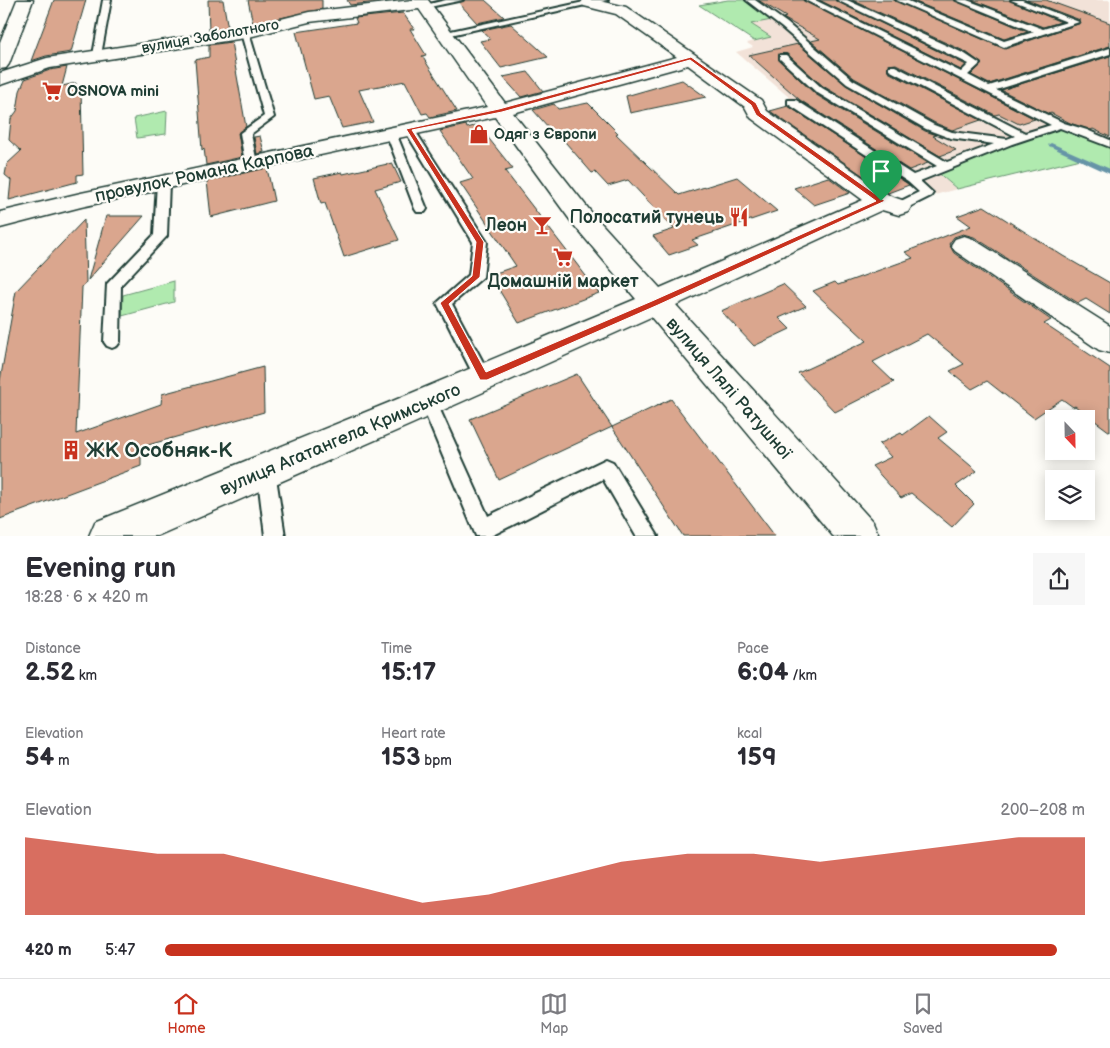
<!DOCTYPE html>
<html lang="en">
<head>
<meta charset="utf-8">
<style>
	body { margin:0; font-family:"Balsamiq Sans",sans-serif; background:#f7f7f7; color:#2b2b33; height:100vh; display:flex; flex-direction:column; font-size:19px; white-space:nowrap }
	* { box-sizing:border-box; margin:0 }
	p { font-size:16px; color:#7c7c81 }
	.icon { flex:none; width:28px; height:28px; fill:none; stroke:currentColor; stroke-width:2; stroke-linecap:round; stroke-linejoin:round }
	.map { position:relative; height:536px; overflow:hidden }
	.side { display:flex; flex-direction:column; background:#fff; flex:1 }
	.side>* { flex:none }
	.needle { width:32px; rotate:158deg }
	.buttons { position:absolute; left:1045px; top:410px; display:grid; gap:10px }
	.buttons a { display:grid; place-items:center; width:50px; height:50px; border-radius:0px; background:#fff; box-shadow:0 2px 12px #0003; font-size:25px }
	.pin { position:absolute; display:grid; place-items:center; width:42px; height:42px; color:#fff; margin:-51px -21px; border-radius:50% 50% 50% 0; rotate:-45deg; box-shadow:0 0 5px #0007 }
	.pin .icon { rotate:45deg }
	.round { display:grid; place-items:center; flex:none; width:52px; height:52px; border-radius:0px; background:#f7f7f7 }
	.overview { display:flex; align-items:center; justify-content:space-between; height:85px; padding:0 25px }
	h1 { font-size:28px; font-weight:700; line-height:38px }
	.stats { display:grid; grid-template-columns:repeat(3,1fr); gap:8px; height:85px; padding:5px 25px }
	.stats div { display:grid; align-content:center }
	.stats b { font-size:25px; font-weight:700 }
	.stats small { font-size:14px; font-weight:400 }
	.stats p { font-size:14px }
	.chart { height:140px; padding:10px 25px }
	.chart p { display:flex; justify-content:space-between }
	.chart svg { width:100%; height:90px; margin-top:5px; fill:#c8321e; opacity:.7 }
	ul { padding:0 25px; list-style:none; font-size:16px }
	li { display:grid; grid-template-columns:80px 60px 1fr; align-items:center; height:38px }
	li i { height:12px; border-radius:6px; background:#c8321e }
	.dock { display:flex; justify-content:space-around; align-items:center; height:70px; border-top:1px solid #e1e1e2; background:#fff; font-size:14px; color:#7c7c81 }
	.dock a { display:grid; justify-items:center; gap:2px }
	.dock .selected { color:#c8321e }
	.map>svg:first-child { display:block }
</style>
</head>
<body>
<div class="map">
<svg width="1110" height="536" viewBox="0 0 1110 536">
	<rect width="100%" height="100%" fill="#fdfcf7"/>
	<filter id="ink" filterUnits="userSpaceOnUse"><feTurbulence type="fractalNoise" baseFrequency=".02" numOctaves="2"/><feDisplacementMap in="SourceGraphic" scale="10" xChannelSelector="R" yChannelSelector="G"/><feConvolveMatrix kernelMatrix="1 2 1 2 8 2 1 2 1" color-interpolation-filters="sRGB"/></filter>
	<g filter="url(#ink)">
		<path fill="#f2e2d8" d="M750,0H1110V144L1065,123L936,172L957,189L927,197L914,187L850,179L782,132L790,98L736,52L753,47L747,43L771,37L750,24Z"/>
		<path fill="#b0eaaf" stroke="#689472" d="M728,0H750L777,19L751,24L771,37L754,41L699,5Z
			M167,111L166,134L137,138L134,118Z
			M1060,125L1110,144V172L1081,159L957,189L936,171Z
			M174,281V302L122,316L123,295Z"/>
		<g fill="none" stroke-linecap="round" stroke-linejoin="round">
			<path fill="#6694a7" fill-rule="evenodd" d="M1051,143L1110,169V174L1049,146L1048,145Z"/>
		</g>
		<path fill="#daa68e" stroke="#1f3d34" d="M54,0H86L71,52L46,56L31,61Z
			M208,0H223L228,29L209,32Z
			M248,0H322V9L253,24Z
			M347,0H395L350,5Z
			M465,0H485L504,17L477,23L459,3Z
			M758,0H803L1035,119L1019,124L999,114L995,115L896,64L888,65V72L981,120L952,130L935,123L854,78L811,41L820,39L783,18L786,17Z
			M819,0H835L966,65L961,70Z
			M852,0H894L1005,49L1081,23L1080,20L1027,0H1046L1110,23V46L989,84L971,75L982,64L966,52Z
			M911,0H954L1028,32L1004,39Z
			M972,0H1009L1061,22L1043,27Z
			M403,13L414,29H410L426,55L422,56L457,111L430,117L427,113L422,114L405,81L359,90L373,122L342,128L329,96L314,99L296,32L357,23L355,18Z
			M511,24L548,57L501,68L480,41L490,39L482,30Z
			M231,42L246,127L238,133L242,157L206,165L204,148L202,150L195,60L209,57V45Z
			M798,44L846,85L925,131L937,135L933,136L956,150L940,156L823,86L787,54H779V60L815,94L928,163L909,170L800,100L749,55Z
			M1110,56V137L1093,129L1091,130L1072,124L1051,113L1049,114L1001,90Z
			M67,67L62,86L76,83V89H81L83,174L77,175V182L9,200L11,180L5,175L7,164L21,151L9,140L11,119L17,111L20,91L25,79L50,70Z
			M528,72L543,91L521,97L503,77Z
			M682,80L706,97L630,113L626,96Z
			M588,103L618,133L616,134L679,195L737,177L777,211L692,240L698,245L669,255L653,236L674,229L628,180L608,186L595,172L592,173L559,135L557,137L533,110L554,104L558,109Z
			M788,106L907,183L909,185L888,193L770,111Z
			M466,125L467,128L478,125L513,169L505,171L599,293L519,323L490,275L516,266L460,183L473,179L440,131Z
			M260,136L264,152L257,154L254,137Z
			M392,163L401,182L375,189L399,240L344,257L325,203L321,204L314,178L342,172L343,174Z
			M267,168L274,201L211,217L207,181Z
			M828,177L850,193L814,205L794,188Z
			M984,206L1063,256L1110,283V314L1086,299L1078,303L974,237L963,234L954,237L949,244L954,253L1051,320L1044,324L1110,368V432L1075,406L1073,407L1062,399L1034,418L987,381L972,389L950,371L964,364L927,334L873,362L894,382L835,412L798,373L867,341L813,291L835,282L838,285L913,258L905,252L971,226L957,216Z
			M106,216H144L88,280Z
			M84,220L86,282L82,287L76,434L161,404L162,394L263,367L264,412L141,447V466L0,519V381L16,291Z
			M783,284L806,306L779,318L790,329L754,346L721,311Z
			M577,374L612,427L499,480L470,419Z
			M671,399L775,536H683L612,427Z
			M929,416L947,432L938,438L977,471L956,486L974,504L952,527L911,493L901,498L872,466L891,457L879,444L901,433L903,435Z"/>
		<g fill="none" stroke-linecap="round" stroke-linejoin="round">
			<defs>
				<path id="service" d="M103,0H111L101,55L97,58L93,55Z
					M446,0H463L425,8L421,6Z
					M593,0H608L446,36L442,34L446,32Z
					M746,0H755L787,23L853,80L934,125L952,132L1007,139L1015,136L889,70V66H895L1025,133L1051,125L805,0H815L961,72L969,64L837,0H847L965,54L980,64L968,75L989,86L1110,48V54L996,90L1064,123L1087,130L1110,140V147L1060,128L1012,144L920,181L933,193L931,196L903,210H895L893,207L895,204L919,192L908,182L788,104V100H796L913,175L937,166L816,92L780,59V55H786L822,88L947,162L994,144L950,138L926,129L847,84L781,27Z
					M896,0H906L1004,41L1034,32L956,0H967L1043,29L1067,22L1011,0H1022L1079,22L1004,47Z
					M242,31L249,33L274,117L251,134L257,163L251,166L245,163L240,133L264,116L241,33Z
					M409,126L414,129L487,242L483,277L452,304L491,377L489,382L483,384L477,382L437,303L469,275L473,242L404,129Z
					M391,130L396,133L427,209L425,212H417L415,209L386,133Z
					M163,178L169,182L167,236L121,285L120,342L117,346L112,348L107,346L104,342L107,284L154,235L157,182Z
					M428,394L434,396L436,401L488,516L606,459L613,462L658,536H636L603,479L491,536H476L420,401L422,396Z
					M266,462L273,465L275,471L285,536H265L257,471L259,465Z"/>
				<path id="minor" d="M17,0H33L9,64L6,68L0,69V42Z
					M412,0H428L505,103L677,57L616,14L584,6L581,3L583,0H596L626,7L761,100L767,111L890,196L908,202L911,207L908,212L899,215L882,210L676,305L873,522L879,536H833L651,317L412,424L157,536H89L95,522L388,403L636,299L573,224L495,117L81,207L0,228V212L81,193L487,107L419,9L309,22L245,38L50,68L0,85V73L47,58L245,28L309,12ZM688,65L745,107L751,118L863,200L660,288L591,212L513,113Z
					M964,236L973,239L1110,326V353L1099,350L955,251L951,245L955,239Z"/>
			</defs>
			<use href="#service" stroke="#1f3d34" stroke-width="4"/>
			<use href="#minor" stroke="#1f3d34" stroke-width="3"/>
			<use href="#service" fill="#fdfcf7" fill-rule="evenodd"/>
			<use href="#minor" fill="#fdfcf7" fill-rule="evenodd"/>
		</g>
	</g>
	<path fill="#c8321e" stroke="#fff" fill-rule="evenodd" d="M691,57L756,103L761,113L885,201L658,305L487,380H480L440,303L472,276L476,242L406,129L499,109ZM690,60L751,105L756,115L876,201L652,301L486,372L449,304L480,277L484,242L412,130L502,112Z"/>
	<defs>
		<symbol id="supermarket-bare" viewBox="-9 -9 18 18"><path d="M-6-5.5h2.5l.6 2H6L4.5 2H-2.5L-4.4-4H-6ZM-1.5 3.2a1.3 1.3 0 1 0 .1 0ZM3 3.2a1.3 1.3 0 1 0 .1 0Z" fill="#c8321e" stroke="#fdfcf7" stroke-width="2.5" paint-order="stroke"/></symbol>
		<symbol id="shop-bare" viewBox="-9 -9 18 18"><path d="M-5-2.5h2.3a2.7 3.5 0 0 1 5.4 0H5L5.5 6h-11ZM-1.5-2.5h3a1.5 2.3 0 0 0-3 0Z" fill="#c8321e" stroke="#fdfcf7" stroke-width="2.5" paint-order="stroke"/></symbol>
		<symbol id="restaurant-bare" viewBox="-9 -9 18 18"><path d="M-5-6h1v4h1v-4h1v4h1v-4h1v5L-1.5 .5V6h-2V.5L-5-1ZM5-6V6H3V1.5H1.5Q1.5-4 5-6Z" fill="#c8321e" stroke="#fdfcf7" stroke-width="2.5" paint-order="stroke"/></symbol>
		<symbol id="bar-bare" viewBox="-9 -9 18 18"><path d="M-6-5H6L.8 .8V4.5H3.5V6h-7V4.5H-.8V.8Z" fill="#c8321e" stroke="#fdfcf7" stroke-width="2.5" paint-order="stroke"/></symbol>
		<symbol id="building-bare" viewBox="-9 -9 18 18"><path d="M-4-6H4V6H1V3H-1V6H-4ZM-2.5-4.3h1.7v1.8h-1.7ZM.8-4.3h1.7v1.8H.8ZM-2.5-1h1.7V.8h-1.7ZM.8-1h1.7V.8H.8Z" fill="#c8321e" stroke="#fdfcf7" stroke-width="2.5" paint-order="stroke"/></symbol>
	</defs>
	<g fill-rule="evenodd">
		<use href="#supermarket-bare" x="38" y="77" width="28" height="28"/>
		<use href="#shop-bare" x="465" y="120" width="28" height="28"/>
		<use href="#restaurant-bare" x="725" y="203" width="28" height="28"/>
		<use href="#bar-bare" x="528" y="211" width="28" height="28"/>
		<use href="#supermarket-bare" x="549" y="243" width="28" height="28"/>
		<use href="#building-bare" x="57" y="436" width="28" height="28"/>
	</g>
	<g text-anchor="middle" stroke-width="4.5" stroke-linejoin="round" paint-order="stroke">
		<g font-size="15" fill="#1f3d34" stroke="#fdfcf7">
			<text transform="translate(210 36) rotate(-10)" y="5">вулиця Заболотного</text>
		</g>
		<g font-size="15" font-weight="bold" fill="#1f3d34" stroke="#fdfcf7" text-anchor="start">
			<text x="67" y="96">OSNOVA mini</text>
			<text x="494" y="139">Одяг з Європи</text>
		</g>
		<g font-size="18" fill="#1f3d34" stroke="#fdfcf7">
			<text transform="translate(204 173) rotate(-12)" y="6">провулок Романа Карпова</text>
			<text transform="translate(729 388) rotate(49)" y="6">вулиця Лялі Ратушної</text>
			<text transform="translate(340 439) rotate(-23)" y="6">вулиця Агатангела Кримського</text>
		</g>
		<g font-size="18" font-weight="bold" fill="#1f3d34" stroke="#fdfcf7" text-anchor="end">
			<text x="724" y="223">Полосатий тунець</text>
			<text x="527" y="231">Леон</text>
			<text x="563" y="287" text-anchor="middle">Домашній маркет</text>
		</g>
		<g font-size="21" font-weight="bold" fill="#1f3d34" stroke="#fdfcf7" text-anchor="start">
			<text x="86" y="457">ЖК Особняк-К</text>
		</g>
	</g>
</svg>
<div class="buttons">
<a><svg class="needle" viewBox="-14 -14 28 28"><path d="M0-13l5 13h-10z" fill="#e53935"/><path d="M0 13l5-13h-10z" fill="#7c7c81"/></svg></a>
<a><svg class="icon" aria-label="layers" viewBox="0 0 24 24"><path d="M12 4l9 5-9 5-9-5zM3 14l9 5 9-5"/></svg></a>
</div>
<div class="pin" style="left:881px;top:201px;background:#1e9e55"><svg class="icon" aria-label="arrive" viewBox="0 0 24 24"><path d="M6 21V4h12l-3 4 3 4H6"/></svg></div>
</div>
<section class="side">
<div class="overview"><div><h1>Evening run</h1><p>18:28 · 6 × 420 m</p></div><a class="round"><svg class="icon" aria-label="share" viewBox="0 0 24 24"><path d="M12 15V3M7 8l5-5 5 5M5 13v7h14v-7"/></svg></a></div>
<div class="stats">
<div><p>Distance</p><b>2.52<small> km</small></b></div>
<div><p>Time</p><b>15:17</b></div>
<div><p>Pace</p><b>6:04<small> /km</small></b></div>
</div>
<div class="stats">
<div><p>Elevation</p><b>54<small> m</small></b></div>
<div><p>Heart rate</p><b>153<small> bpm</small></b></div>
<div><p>kcal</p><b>159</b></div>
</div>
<div class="chart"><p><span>Elevation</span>200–208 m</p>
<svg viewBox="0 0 160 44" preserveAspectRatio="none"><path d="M0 44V6L10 10L20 14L30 14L40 22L50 30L60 38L70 34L80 26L90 18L100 14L110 14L120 18L130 14L140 10L150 6L160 6V44z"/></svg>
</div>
<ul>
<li><b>420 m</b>5:47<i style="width:97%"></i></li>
</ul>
</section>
<nav class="dock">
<a class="selected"><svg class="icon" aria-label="home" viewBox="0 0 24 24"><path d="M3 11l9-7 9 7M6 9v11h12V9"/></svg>Home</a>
<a><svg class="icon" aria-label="map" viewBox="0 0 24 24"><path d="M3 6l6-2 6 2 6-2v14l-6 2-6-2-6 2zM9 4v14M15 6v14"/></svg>Map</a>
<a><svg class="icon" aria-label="saved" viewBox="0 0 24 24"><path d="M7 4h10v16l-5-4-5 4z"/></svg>Saved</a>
</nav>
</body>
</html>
